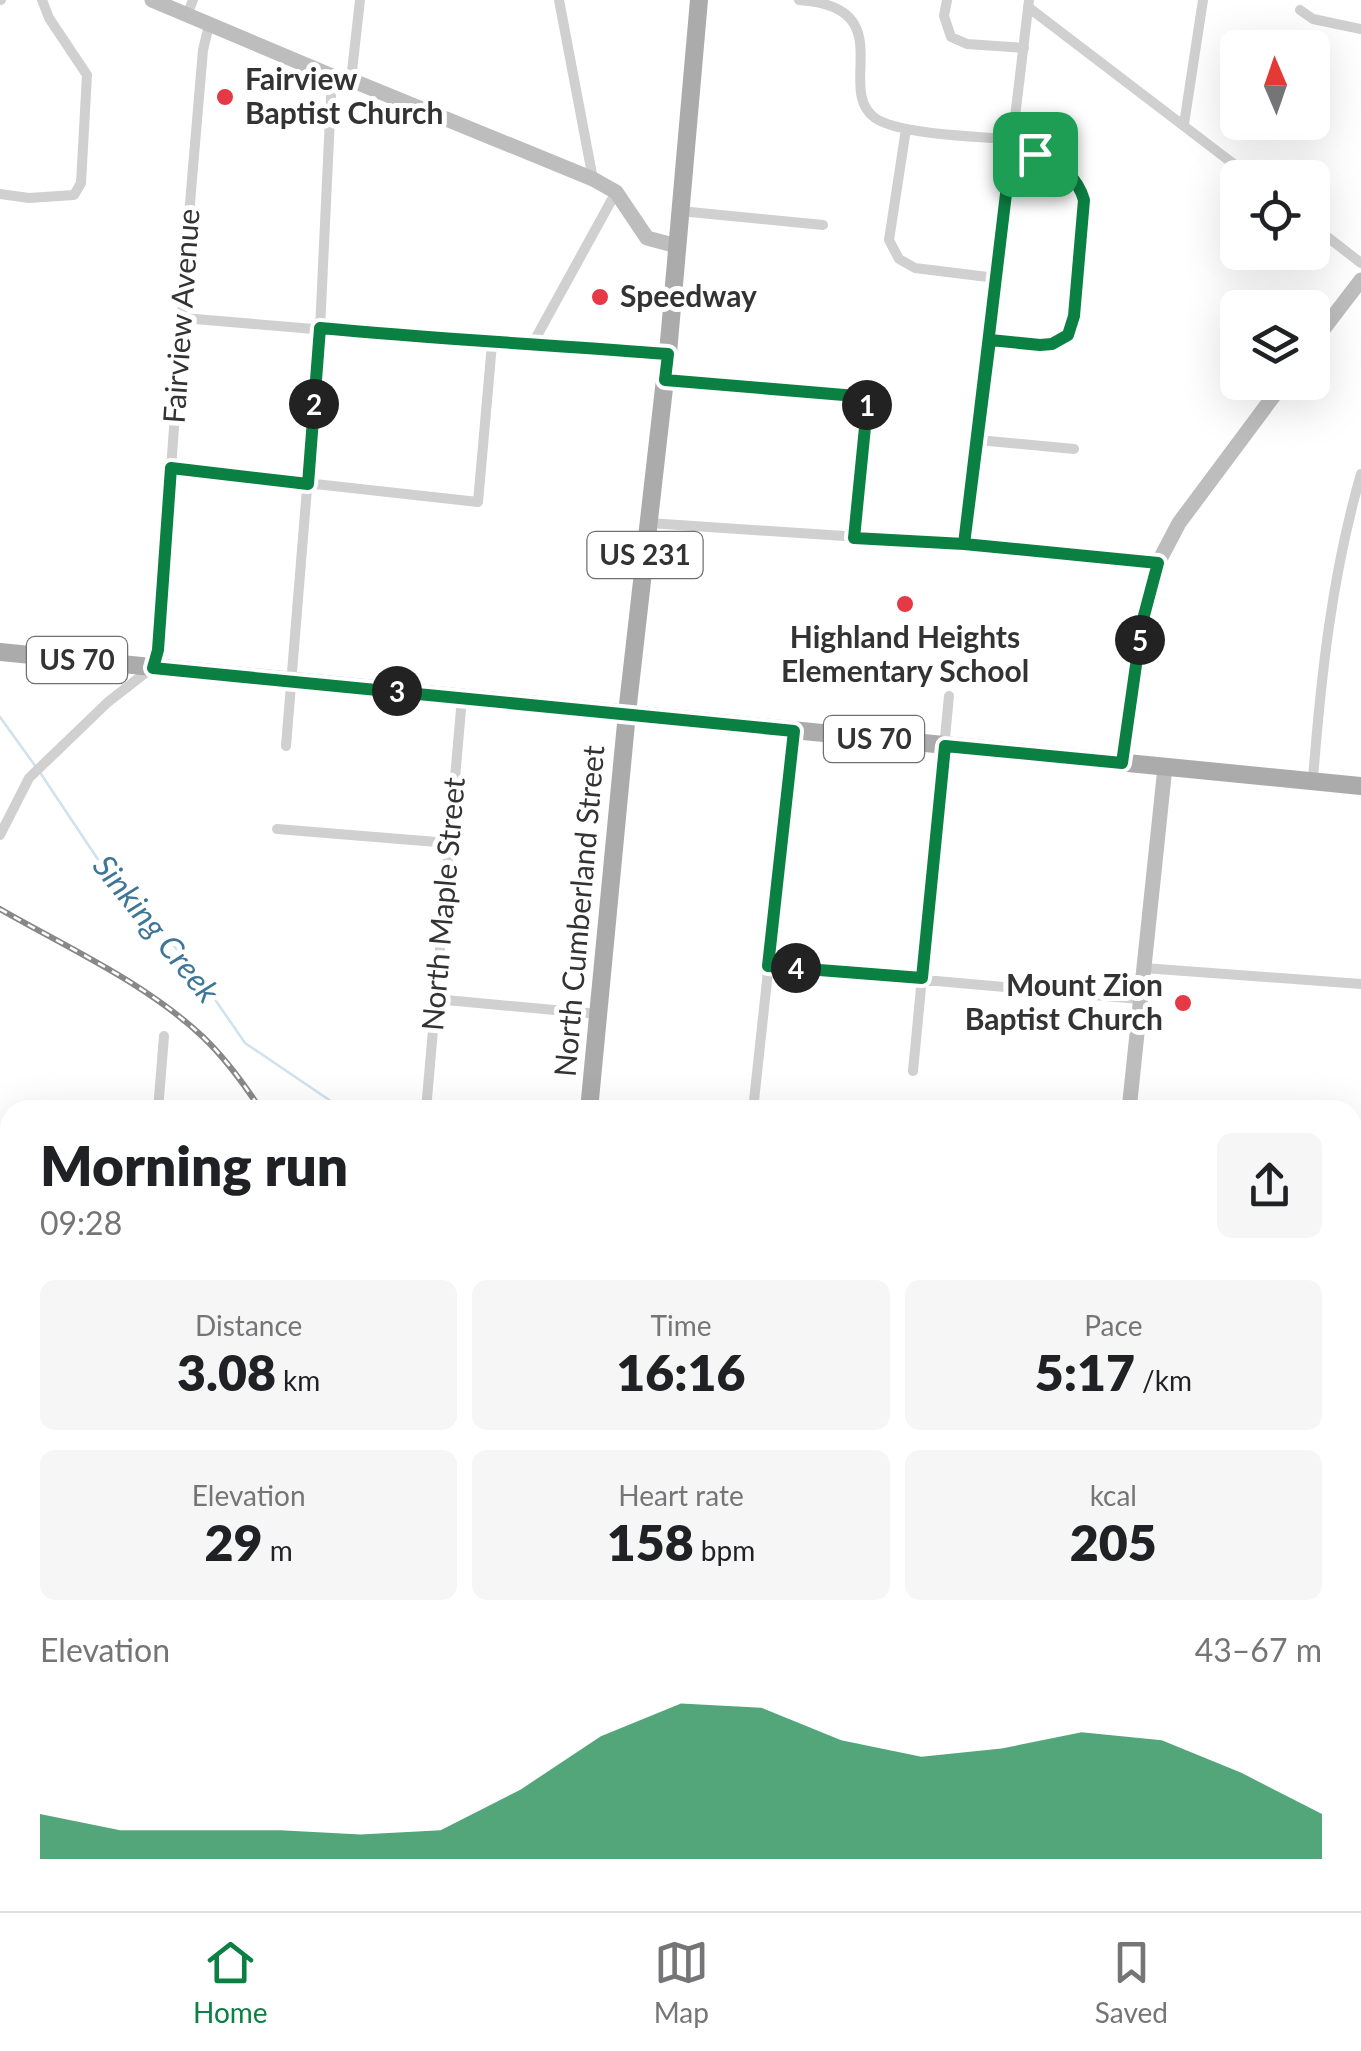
<!DOCTYPE html>
<html lang="en">
<head>
<meta charset="utf-8">
<style>
	body { margin:0; font-family:Lato,sans-serif; background:#f6f6f6; color:#202124; height:100vh; display:flex; flex-direction:column; font-size:38px; white-space:nowrap }
	* { box-sizing:border-box; margin:0 }
	p { font-size:32px; color:#757577 }
	.icon { flex:none; width:55px; height:55px; fill:none; stroke:currentColor; stroke-width:2; stroke-linecap:round; stroke-linejoin:round }
	.map { position:relative; flex:1; overflow:hidden }
	.panel { position:absolute; left:0px; top:1100px; width:1362px; height:812px; display:flex; flex-direction:column; background:#fff; border-radius:30px 30px 0 0; box-shadow:0 10px 40px #0002 }
	.panel>* { flex:none }
	.needle { width:65px; rotate:358deg }
	.fabs { position:absolute; left:1220px; top:30px; display:grid; gap:20px }
	.fabs a { display:grid; place-items:center; width:110px; height:110px; border-radius:15px; background:#fff; box-shadow:0 10px 40px #0002; font-size:50px }
	.pin { position:absolute; display:grid; place-items:center; width:85px; height:85px; color:#fff; margin:-42px; border-radius:20px; box-shadow:0 5px 15px #0006 }
	.km { position:absolute; width:50px; height:50px; margin:-25px; border-radius:50%; background:#222; color:#fff; font-size:28px; line-height:50px; text-align:center }
	.round { display:grid; place-items:center; flex:none; width:105px; height:105px; border-radius:15px; background:#f6f6f6 }
	.summary { display:flex; align-items:center; justify-content:space-between; height:170px; padding:0 40px }
	h1 { font-size:55px; font-weight:800; line-height:75px }
	.figures { display:grid; grid-template-columns:repeat(3,1fr); gap:15px; height:170px; padding:10px 40px }
	.figures div { display:grid; align-content:center; border-radius:15px; background:#f6f6f6; text-align:center }
	.figures b { font-size:50px; font-weight:800 }
	.figures small { font-size:28px; font-weight:400 }
	.figures p { font-size:28px }
	.chart { height:280px; padding:20px 40px }
	.chart p { display:flex; justify-content:space-between }
	.chart svg { width:100%; height:180px; margin-top:10px; fill:#0b8043; opacity:.7 }
	.tab-bar { display:flex; justify-content:space-around; align-items:center; height:140px; border-top:2px solid #e0e0e0; background:#fff; font-size:28px; color:#757577 }
	.tab-bar a { display:grid; justify-items:center; gap:5px }
	.tab-bar .current { color:#0b8043 }
	.map>svg:first-child { display:block }
</style>
</head>
<body>
<div class="map">
<svg width="1361" height="1911" viewBox="0 0 1361 1911">
	<rect width="100%" height="100%" fill="#fff"/>
	<g fill="none" stroke-linecap="round" stroke-linejoin="round">
		<path stroke="#cfe2ee" stroke-width="2.5" d="M0,717L36,767
			M41,774L97,858L194,969L245,1043L344,1110
			M504,1911L505,1902"/>
		<path stroke="#d0d0d0" stroke-width="10" d="M0,0H1
			M559,0L593,179
			M799,0C903,7 834,89 875,118C900,135 979,136 1012,140
			M947,0L944,16L951,37L967,44L1024,48
			M1028,7L1252,178
			M1300,10L1313,19L1361,29
			M187,15L193,0
			M351,80L360,0
			M1184,124L1203,0
			M906,129L889,240L899,259L915,268L996,278
			M0,194L29,198L74,195L81,183L87,75L49,18L42,0
			M680,211L823,225
			M1312,225L1361,263
			M183,318L492,344L533,343L668,353
			M989,341L1040,345L1053,344L1068,335C1077,313 1077,288 1079,265C1085,199 1092,160 1011,152
			M533,343L616,192
			M665,380L868,397L854,538
			M978,440L1074,449
			M171,468L478,502L492,344
			M649,523L964,544L1158,563
			M964,544L1029,0
			M286,746L320,329L332,76
			M1313,779C1321,676 1332,574 1361,474
			M277,829L449,843
			M0,835L29,778L108,702L153,667L158,650L191,191L203,50L209,25
			M768,966L1139,999
			M1144,968L1361,984
			M435,999L598,1014
			M913,1071L949,696
			M1013,1105L1038,1110
			M158,1110L164,1036
			M426,1110L462,698
			M753,1110L794,731
			M1352,1286L1361,1287
			M0,1490L10,1491
			M1352,1580L1361,1575
			M1352,1622L1361,1634
			M0,1766L10,1767
			M1352,1888H1361
			M814,1911L815,1902
			M1280,1911L1281,1902"/>
		<path stroke="#bdbdbd" stroke-width="15" d="M152,0L332,76L351,80L593,179L616,192L647,238L677,246
			M1312,344L1361,280
			M1122,763L1142,623L1158,563L1179,523L1284,382
			M1129,1110L1165,767
			M1352,1528L1361,1539
			M354,1911L355,1902
			M685,1911L686,1902"/>
		<path stroke="#ababab" stroke-width="18" d="M0,652L1361,786
			M589,1110L627,713L668,353L699,0
			M0,1319H10
			M1352,1429H1361
			M518,1911L519,1902"/>
		<defs>
			<path id="rail" d="M0,909C68,948 146,983 203,1037C226,1059 244,1084 261,1110
				M448,1902L449,1911"/>
		</defs>
		<use href="#rail" stroke="#888" stroke-width="6"/>
		<use href="#rail" stroke="#fff" stroke-width="2.5" stroke-dasharray="8" stroke-linecap="butt"/>
	</g>
	<g fill="none" stroke-linecap="round" stroke-linejoin="round">
		<defs>
			<path id="route" d="M1035,154L1011,152L964,544L854,538L868,397L665,380L668,354C552,345 436,339 320,328L308,484L171,468L158,650L153,668L794,731L768,966L922,978L945,746L1122,763L1142,623L1158,563L964,544L990,340L1040,345L1052,344L1068,335L1074,316L1084,200C1077,176 1058,162 1035,154"/>
		</defs>
		<use href="#route" stroke="#fff" stroke-width="20"/>
		<use href="#route" stroke="#0b8043" stroke-width="12"/>
	</g>
	<g fill="#e63946" stroke="#fff" stroke-width="4">
		<circle cx="225" cy="97" r="10"/>
		<circle cx="600" cy="297" r="10"/>
		<circle cx="905" cy="604" r="10"/>
		<circle cx="1183" cy="1003" r="10"/>
	</g>
	<g text-anchor="middle" stroke-width="10" stroke-linejoin="round" paint-order="stroke">
		<g fill="#fff" stroke="#707070" stroke-width="2.5">
			<rect x="587.5" y="532" width="115" height="46" rx="8"/>
			<rect x="27" y="637" width="100" height="46" rx="8"/>
			<rect x="824" y="716" width="100" height="46" rx="8"/>
		</g>
		<g font-size="28" font-weight="bold" fill="#333">
			<text x="645" y="565">US 231</text>
			<text x="77" y="670">US 70</text>
			<text x="874" y="749">US 70</text>
		</g>
		<g font-size="30" font-weight="bold" fill="#333" stroke="#fff" text-anchor="start">
			<text x="245" y="90">Fairview<tspan x="245" dy="34">Baptist Church</tspan></text>
			<text x="620" y="307">Speedway</text>
			<text x="905" y="648" text-anchor="middle">Highland Heights<tspan x="905" dy="34">Elementary School</tspan></text>
			<text x="1163" y="996" text-anchor="end">Mount Zion<tspan x="1163" dy="34">Baptist Church</tspan></text>
		</g>
		<g font-size="30" fill="#333" stroke="#fff">
			<text transform="translate(182 316) rotate(-86)" y="10">Fairview Avenue</text>
			<text transform="translate(444 904) rotate(-85)" y="10">North Maple Street</text>
			<text transform="translate(580 911) rotate(-85)" y="10">North Cumberland Street</text>
		</g>
		<g font-size="32" font-style="italic" fill="#3f7597" stroke="#fff">
			<text transform="translate(156 929) rotate(51)" y="11">Sinking Creek</text>
		</g>
	</g>
</svg>
<div class="fabs">
<a><svg class="needle" viewBox="-14 -14 28 28"><path d="M0-13l5 13h-10z" fill="#e53935"/><path d="M0 13l5-13h-10z" fill="#757577"/></svg></a>
<a><svg class="icon" aria-label="locate" viewBox="0 0 24 24"><circle cx="12" cy="12" r="6"/><path d="M12 2v4M12 18v4M2 12h4M18 12h4"/></svg></a>
<a><svg class="icon" aria-label="layers" viewBox="0 0 24 24"><path d="M12 4l9 5-9 5-9-5zM3 14l9 5 9-5"/></svg></a>
</div>
<div class="pin" style="left:1035px;top:154px;background:#1e9e55"><svg class="icon" aria-label="arrive" viewBox="0 0 24 24"><path d="M6 21V4h12l-3 4 3 4H6"/></svg></div>
<b class="km" style="left:867px;top:405px">1</b>
<b class="km" style="left:314px;top:404px">2</b>
<b class="km" style="left:397px;top:691px">3</b>
<b class="km" style="left:796px;top:968px">4</b>
<b class="km" style="left:1140px;top:640px">5</b>
<section class="panel">
<div class="summary"><div><h1>Morning run</h1><p>09:28</p></div><a class="round"><svg class="icon" aria-label="share" viewBox="0 0 24 24"><path d="M12 15V3M7 8l5-5 5 5M5 13v7h14v-7"/></svg></a></div>
<div class="figures">
<div><p>Distance</p><b>3.08<small> km</small></b></div>
<div><p>Time</p><b>16:16</b></div>
<div><p>Pace</p><b>5:17<small> /km</small></b></div>
</div>
<div class="figures">
<div><p>Elevation</p><b>29<small> m</small></b></div>
<div><p>Heart rate</p><b>158<small> bpm</small></b></div>
<div><p>kcal</p><b>205</b></div>
</div>
<div class="chart"><p><span>Elevation</span>43–67 m</p>
<svg viewBox="0 0 160 44" preserveAspectRatio="none"><path d="M0 44V33L10 37L20 37L30 37L40 38L50 37L60 27L70 14L80 6L90 7L100 15L110 19L120 17L130 13L140 15L150 23L160 33V44z"/></svg>
</div>
</section>
</div>
<nav class="tab-bar">
<a class="current"><svg class="icon" aria-label="home" viewBox="0 0 24 24"><path d="M3 11l9-7 9 7M6 9v11h12V9"/></svg>Home</a>
<a><svg class="icon" aria-label="map" viewBox="0 0 24 24"><path d="M3 6l6-2 6 2 6-2v14l-6 2-6-2-6 2zM9 4v14M15 6v14"/></svg>Map</a>
<a><svg class="icon" aria-label="saved" viewBox="0 0 24 24"><path d="M7 4h10v16l-5-4-5 4z"/></svg>Saved</a>
</nav>
</body>
</html>
